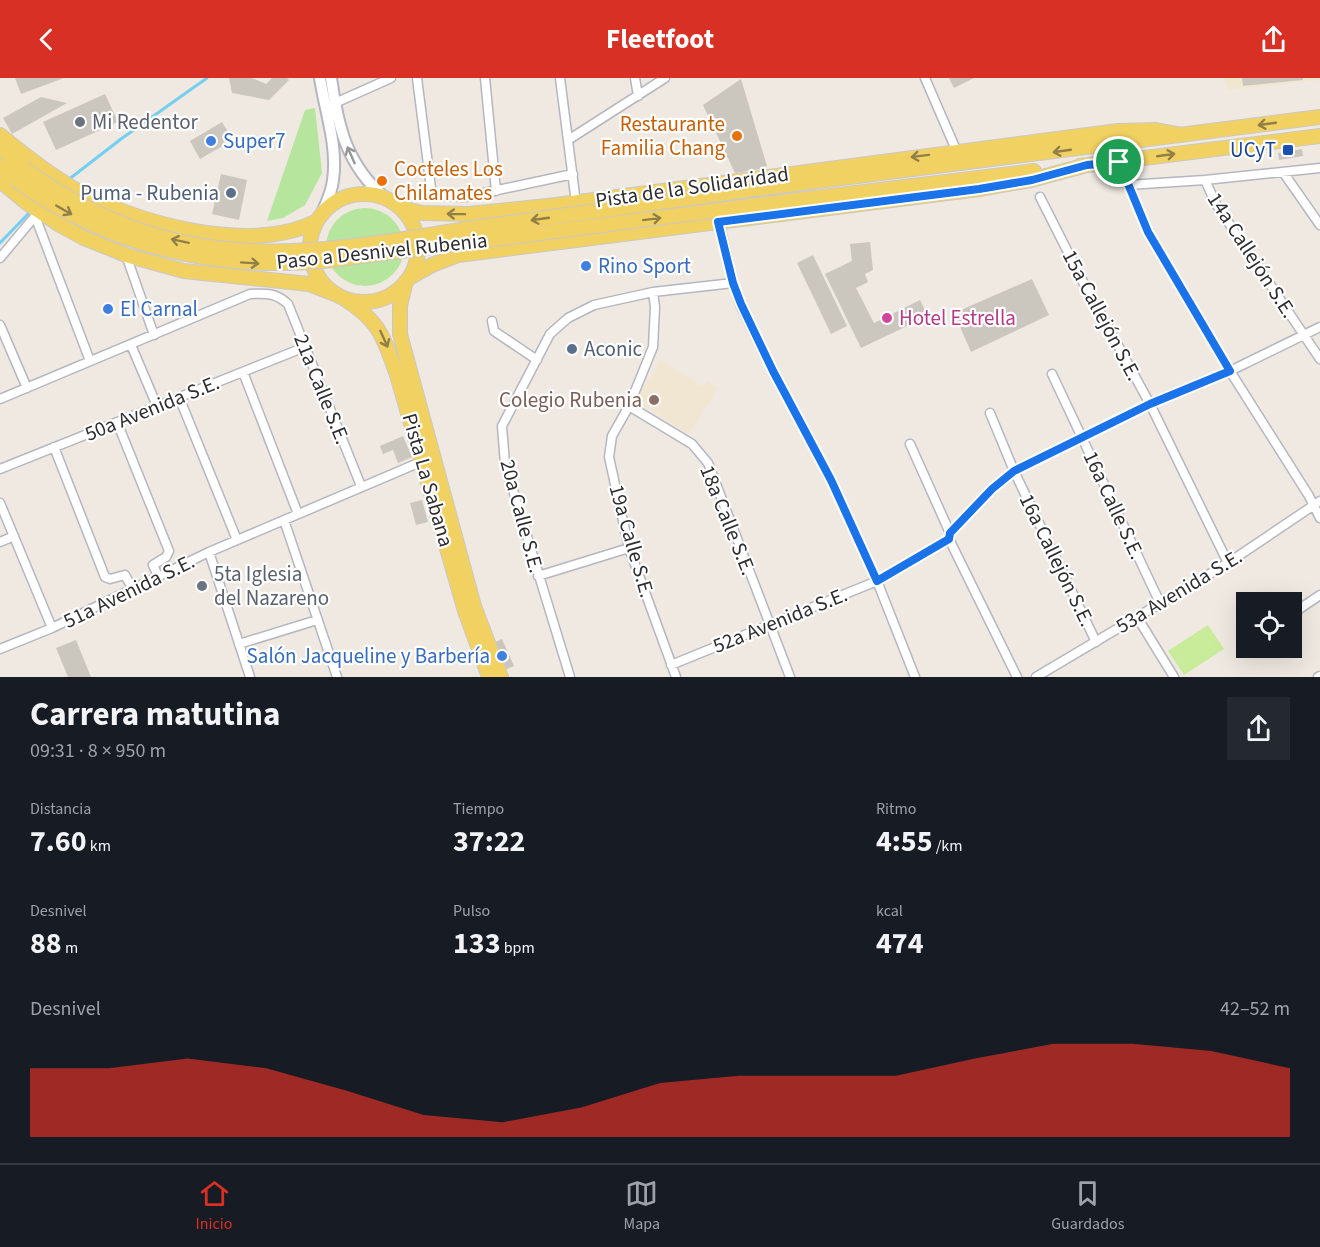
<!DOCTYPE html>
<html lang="es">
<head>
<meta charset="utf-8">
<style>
	body { margin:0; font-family:"Source Sans 3",sans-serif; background:#242831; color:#f1f3f6; height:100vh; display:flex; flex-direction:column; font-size:22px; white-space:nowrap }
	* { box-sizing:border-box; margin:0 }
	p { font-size:20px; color:#9ea1a6 }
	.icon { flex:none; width:33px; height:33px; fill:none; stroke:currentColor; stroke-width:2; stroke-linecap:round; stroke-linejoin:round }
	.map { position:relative; height:599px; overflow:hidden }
	.side { display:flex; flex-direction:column; background:#171b24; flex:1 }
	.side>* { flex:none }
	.fabs { position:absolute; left:1236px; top:514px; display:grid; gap:12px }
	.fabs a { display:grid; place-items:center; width:66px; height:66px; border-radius:0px; background:#171b24; box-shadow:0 6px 24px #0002; font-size:30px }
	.pin { position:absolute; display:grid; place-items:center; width:51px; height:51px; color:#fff; margin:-26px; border:3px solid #fff; border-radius:50%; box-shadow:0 2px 6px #0007 }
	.round { display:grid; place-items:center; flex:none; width:63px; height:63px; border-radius:0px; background:#242831 }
	.headline { display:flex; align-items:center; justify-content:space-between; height:102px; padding:0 30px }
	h1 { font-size:33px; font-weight:700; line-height:45px }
	.metrics { display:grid; grid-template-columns:repeat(3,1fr); gap:9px; height:102px; padding:6px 30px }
	.metrics div { display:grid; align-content:center }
	.metrics b { font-size:30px; font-weight:700 }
	.metrics small { font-size:16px; font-weight:400 }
	.metrics p { font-size:16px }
	.chart { height:168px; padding:12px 30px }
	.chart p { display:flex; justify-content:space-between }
	.chart svg { width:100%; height:108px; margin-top:6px; fill:#d93025; opacity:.7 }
	header { display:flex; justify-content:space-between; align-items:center; height:78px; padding:0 30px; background:#d93025; color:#fff; font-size:27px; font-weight:700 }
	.tab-bar { display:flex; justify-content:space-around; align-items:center; height:84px; border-top:2px solid #363941; background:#171b24; font-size:16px; color:#9ea1a6 }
	.tab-bar a { display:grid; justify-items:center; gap:3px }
	.tab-bar .active { color:#d93025 }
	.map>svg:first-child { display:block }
</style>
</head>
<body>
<header><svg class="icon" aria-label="back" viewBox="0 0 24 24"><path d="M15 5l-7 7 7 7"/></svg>Fleetfoot<svg class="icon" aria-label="share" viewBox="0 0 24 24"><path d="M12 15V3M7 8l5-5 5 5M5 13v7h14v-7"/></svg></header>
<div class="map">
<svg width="1320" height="599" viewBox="0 0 1320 599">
	<rect width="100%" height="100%" fill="#efe9e1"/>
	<path fill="#f0e6d1" d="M1223,0H1320V2L1229,12Z
		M661,282L701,308L708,304L718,310L689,356L635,322Z"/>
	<path fill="#b6e59e" d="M315,30L322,95L305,127L283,140L267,143L305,32Z
		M326 169a39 39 0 1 1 78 0a39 39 0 1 1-78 0Z"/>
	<path fill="#c9ec9a" d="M1208,547L1224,571L1184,597L1168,573Z"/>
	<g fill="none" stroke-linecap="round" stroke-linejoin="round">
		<path stroke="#75cff0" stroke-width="3" d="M68,102L121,61L207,0
			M0,165L28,136"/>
	</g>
	<path fill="#cbc7bf" d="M15,0H64L21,16Z
		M229,0H252L266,6L272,0H287L289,2L269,22L232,15Z
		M949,0H974L954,10Z
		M1242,0H1303V2L1243,8Z
		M741,1L767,88L760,91L735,95L703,27Z
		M105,16L118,44L56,72L43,44Z
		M41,19L67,25L12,56L3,40Z
		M222,44L233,62L200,81L190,63Z
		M1302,71L1303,78L1279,82L1278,75Z
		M221,96L247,102L239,142L212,136Z
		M870,164L873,192L865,196L868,204L856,210L874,245L920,222L928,238L861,270L825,196L852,183L850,166Z
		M813,177L847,248L831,256L797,185Z
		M1032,201L1049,237L971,274L954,235Z
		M403,358L412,379L398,385L393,372L383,376L380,368Z
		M422,422L428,444L416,447L410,425Z
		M502,561L514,588L502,593L490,566Z
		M76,562L91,599H68L56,570Z"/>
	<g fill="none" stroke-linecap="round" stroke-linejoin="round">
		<defs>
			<path id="minor" d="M417,0L432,118
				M485,0L496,113
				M560,0L576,125
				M635,0L638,18
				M925,0L957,74
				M335,25L391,0
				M568,62L665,0
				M1119,84L1148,154L1230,293L1309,418L1320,440
				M1283,94L1320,147
				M1205,102L1216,126L1320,281
				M1128,107L1205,102L1320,90
				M417,117L465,119L573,96
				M1040,119L1082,202L1150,326L1228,485
				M35,138L90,283
				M719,144L733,205L740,226L773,293L831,402L877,503L915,599
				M126,177L154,257
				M0,180L36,137
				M653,214L655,229L653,269L629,328L612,358L609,379L629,470L676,599
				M492,243L494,253L537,282
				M0,247L27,310
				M131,267L157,328
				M243,294L298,436
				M1052,296L1160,525
				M179,319L237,462
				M0,321L250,216C267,215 276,215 288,226L361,408
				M629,328L692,366L708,385L790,599
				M990,335L1014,393L1096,564
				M117,344L169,473L166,479L153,487L158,498
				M910,366L950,455
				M54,369L105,499L110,501L125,497L132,510
				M0,391L305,269
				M0,425L52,550
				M284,442L337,599
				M949,461L1017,599
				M0,464L14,458
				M209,474L250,599
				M538,498L629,470
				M1292,536L1320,517
				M1137,539L1174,599
				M239,566L317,542
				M1242,569L1246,566
				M0,571L52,550L209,474L423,383
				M671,587L877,503L949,461L950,455L992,411L1014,393L1150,326L1230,293L1320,249
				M570,599L505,386L502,348L550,256L568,240L594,227L653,214L733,205
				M1036,599L1228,485L1320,423
				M1318,599L1320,598"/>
			<path id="tertiary" d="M320,0C325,33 338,68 333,102C332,114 326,126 321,137
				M331,0C338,49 346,86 385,120"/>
			<path id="primary" d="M0,57C23,76 46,94 71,109C132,145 251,178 317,143
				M0,71L23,90
				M1080,88L1320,58
				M0,89L15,101
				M0,103L27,125L60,147L84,160L126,177L184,193L309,206L340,218
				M764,110L1320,39
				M310 170a54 54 0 1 1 108 0a54 54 0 1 1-108 0Z
				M387,121L410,132L422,135L469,136L556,127L1118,53L1156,52L1182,57
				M765,126L1034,93
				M409,200L432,187L458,177L979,111L1031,102L1087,87
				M406,203L400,228V256L474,528L501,599
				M343,220C380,243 383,258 397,297L465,533L489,599"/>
		</defs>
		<use href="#minor" stroke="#b4b7c1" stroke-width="11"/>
		<use href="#tertiary" stroke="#b4b7c1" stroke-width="14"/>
		<use href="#primary" stroke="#c9c9c9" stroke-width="16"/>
		<use href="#minor" stroke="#fff" stroke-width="8"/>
		<use href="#tertiary" stroke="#fff" stroke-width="10"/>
		<use href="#primary" stroke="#f2d163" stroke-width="14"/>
		<defs>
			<path id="primary-bridge" d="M23,90C105,150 189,177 291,173C354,171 418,158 480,149C575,136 669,123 764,110
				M15,101C105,167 213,193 324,183L765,126"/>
		</defs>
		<use href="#primary-bridge" stroke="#c9c9c9" stroke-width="16" stroke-linecap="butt"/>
		<use href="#primary-bridge" stroke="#f2d163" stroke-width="14"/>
	</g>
	<defs><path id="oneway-shaft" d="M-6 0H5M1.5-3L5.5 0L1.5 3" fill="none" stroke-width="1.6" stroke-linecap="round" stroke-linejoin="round" transform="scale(1.5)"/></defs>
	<g stroke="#908048">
		<use href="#oneway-shaft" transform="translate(1267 46) rotate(172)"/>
		<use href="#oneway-shaft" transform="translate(1062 73) rotate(172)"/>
		<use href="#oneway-shaft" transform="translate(1166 77) rotate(-8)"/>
		<use href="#oneway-shaft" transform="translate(920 78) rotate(173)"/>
		<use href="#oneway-shaft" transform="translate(64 132) rotate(30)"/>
		<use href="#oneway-shaft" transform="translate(456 136) rotate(-179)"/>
		<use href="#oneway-shaft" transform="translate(540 141) rotate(172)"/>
		<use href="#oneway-shaft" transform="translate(652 141) rotate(-7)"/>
		<use href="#oneway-shaft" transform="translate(180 163) rotate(-168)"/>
		<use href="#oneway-shaft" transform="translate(250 185) rotate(4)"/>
		<use href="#oneway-shaft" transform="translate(384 261) rotate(66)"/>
	</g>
	<use stroke="#969696" href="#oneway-shaft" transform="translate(351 77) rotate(-114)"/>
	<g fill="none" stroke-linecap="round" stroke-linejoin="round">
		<defs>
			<path id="route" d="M1119,84L1148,154L1230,293L1150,326L1014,393L992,411L950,455L949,461L877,503L831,402L773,293L741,226L733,205L718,144L979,111L1032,102L1087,87Z"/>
		</defs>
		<use href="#route" stroke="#fff" stroke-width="12"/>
		<use href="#route" stroke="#1a73e8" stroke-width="8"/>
	</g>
	<g fill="#6b7280" stroke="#fff" stroke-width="2">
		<circle cx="80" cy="44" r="6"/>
		<circle cx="202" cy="508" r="6"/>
	</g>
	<g fill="#e8710a" stroke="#fff" stroke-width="2">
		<circle cx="737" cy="58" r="6"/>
		<circle cx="382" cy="103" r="6"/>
	</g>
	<g fill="#3f7fe0" stroke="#fff" stroke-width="2">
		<circle cx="211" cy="63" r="6"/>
		<circle cx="586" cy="188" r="6"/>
		<circle cx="108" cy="231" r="6"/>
		<circle cx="502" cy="578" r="6"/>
	</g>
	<rect fill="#1a4fb4" stroke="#fff" stroke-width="2" x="1282" y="66" width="12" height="12" rx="3"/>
	<g fill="#5c6f8a" stroke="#fff" stroke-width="2">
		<circle cx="231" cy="115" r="6"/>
		<circle cx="572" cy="271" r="6"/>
	</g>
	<circle fill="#d1479c" stroke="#fff" stroke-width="2" cx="887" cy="240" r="6"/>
	<circle fill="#8d6e63" stroke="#fff" stroke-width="2" cx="654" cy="322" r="6"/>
	<g text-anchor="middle" stroke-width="4.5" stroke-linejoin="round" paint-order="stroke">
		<g font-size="21" fill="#5b616d" stroke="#fff" text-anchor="start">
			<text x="92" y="51">Mi Redentor</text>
			<text x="214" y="503">5ta Iglesia<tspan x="214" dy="24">del Nazareno</tspan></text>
		</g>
		<g font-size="21" fill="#c56008" stroke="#fff" text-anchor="end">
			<text x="725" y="53">Restaurante<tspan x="725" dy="24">Familia Chang</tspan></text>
			<text x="394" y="98" text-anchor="start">Cocteles Los<tspan x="394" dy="24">Chilamates</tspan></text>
		</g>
		<g font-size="21" fill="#366cbe" stroke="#fff" text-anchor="start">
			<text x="223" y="70">Super7</text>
			<text x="598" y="195">Rino Sport</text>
			<text x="120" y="238">El Carnal</text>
			<text x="490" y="585" text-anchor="end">Salón Jacqueline y Barbería</text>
		</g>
		<g font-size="21" fill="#164399" stroke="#fff" text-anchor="end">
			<text x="1276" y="79">UCyT</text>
		</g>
		<g font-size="21" fill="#2e2e2e" stroke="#fff">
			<text transform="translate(692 109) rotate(-8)" y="7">Pista de la Solidaridad</text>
			<text transform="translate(382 173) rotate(-6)" y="7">Paso a Desnivel Rubenia</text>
			<text transform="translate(1252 177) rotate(57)" y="7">14a Callejón S.E.</text>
			<text transform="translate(1102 237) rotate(62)" y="7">15a Callejón S.E.</text>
			<text transform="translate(322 311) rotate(68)" y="7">21a Calle S.E.</text>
			<text transform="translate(152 330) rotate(-22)" y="7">50a Avenida S.E.</text>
			<text transform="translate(428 402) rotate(74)" y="7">Pista La Sabana</text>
			<text transform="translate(1114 427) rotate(65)" y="7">16a Calle S.E.</text>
			<text transform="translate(522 438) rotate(75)" y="7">20a Calle S.E.</text>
			<text transform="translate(728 442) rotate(68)" y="7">18a Calle S.E.</text>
			<text transform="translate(632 463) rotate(74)" y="7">19a Calle S.E.</text>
			<text transform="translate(1057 482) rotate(64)" y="7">16a Callejón S.E.</text>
			<text transform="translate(129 513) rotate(-26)" y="7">51a Avenida S.E.</text>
			<text transform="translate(1179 513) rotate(-31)" y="7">53a Avenida S.E.</text>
			<text transform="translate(780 542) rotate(-22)" y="7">52a Avenida S.E.</text>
		</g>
		<g font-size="21" fill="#4e5e75" stroke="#fff" text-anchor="end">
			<text x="219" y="122">Puma - Rubenia</text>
			<text x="584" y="278" text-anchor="start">Aconic</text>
		</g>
		<g font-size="21" fill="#b23c85" stroke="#fff" text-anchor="start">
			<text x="899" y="247">Hotel Estrella</text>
		</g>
		<g font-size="21" fill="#785e54" stroke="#fff" text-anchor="end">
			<text x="642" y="329">Colegio Rubenia</text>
		</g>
	</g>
</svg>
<div class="fabs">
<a><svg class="icon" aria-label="locate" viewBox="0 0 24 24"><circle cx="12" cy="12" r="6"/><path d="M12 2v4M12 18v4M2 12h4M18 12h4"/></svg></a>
</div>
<div class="pin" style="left:1119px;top:84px;background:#1e9e55"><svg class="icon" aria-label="arrive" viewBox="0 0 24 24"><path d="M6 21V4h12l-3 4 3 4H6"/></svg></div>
</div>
<section class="side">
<div class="headline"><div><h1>Carrera matutina</h1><p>09:31 · 8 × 950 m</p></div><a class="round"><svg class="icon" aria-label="share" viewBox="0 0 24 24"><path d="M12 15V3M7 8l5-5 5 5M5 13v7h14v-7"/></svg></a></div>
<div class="metrics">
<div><p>Distancia</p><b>7.60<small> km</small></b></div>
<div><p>Tiempo</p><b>37:22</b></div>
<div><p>Ritmo</p><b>4:55<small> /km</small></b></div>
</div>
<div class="metrics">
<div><p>Desnivel</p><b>88<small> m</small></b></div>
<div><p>Pulso</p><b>133<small> bpm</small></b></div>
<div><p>kcal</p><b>474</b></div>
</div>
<div class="chart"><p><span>Desnivel</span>42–52 m</p>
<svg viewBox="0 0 160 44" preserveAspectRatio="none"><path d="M0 44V16L10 16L20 12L30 16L40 25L50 35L60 38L70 32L80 22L90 19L100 19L110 19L120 12L130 6L140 6L150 9L160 16V44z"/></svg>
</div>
</section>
<nav class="tab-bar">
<a class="active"><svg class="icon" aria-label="home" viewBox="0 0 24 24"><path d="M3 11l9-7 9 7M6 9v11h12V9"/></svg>Inicio</a>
<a><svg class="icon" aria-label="map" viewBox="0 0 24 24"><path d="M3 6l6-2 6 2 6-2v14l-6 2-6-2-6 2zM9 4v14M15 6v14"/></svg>Mapa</a>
<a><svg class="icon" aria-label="saved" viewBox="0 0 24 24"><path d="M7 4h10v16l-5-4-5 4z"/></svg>Guardados</a>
</nav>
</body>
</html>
